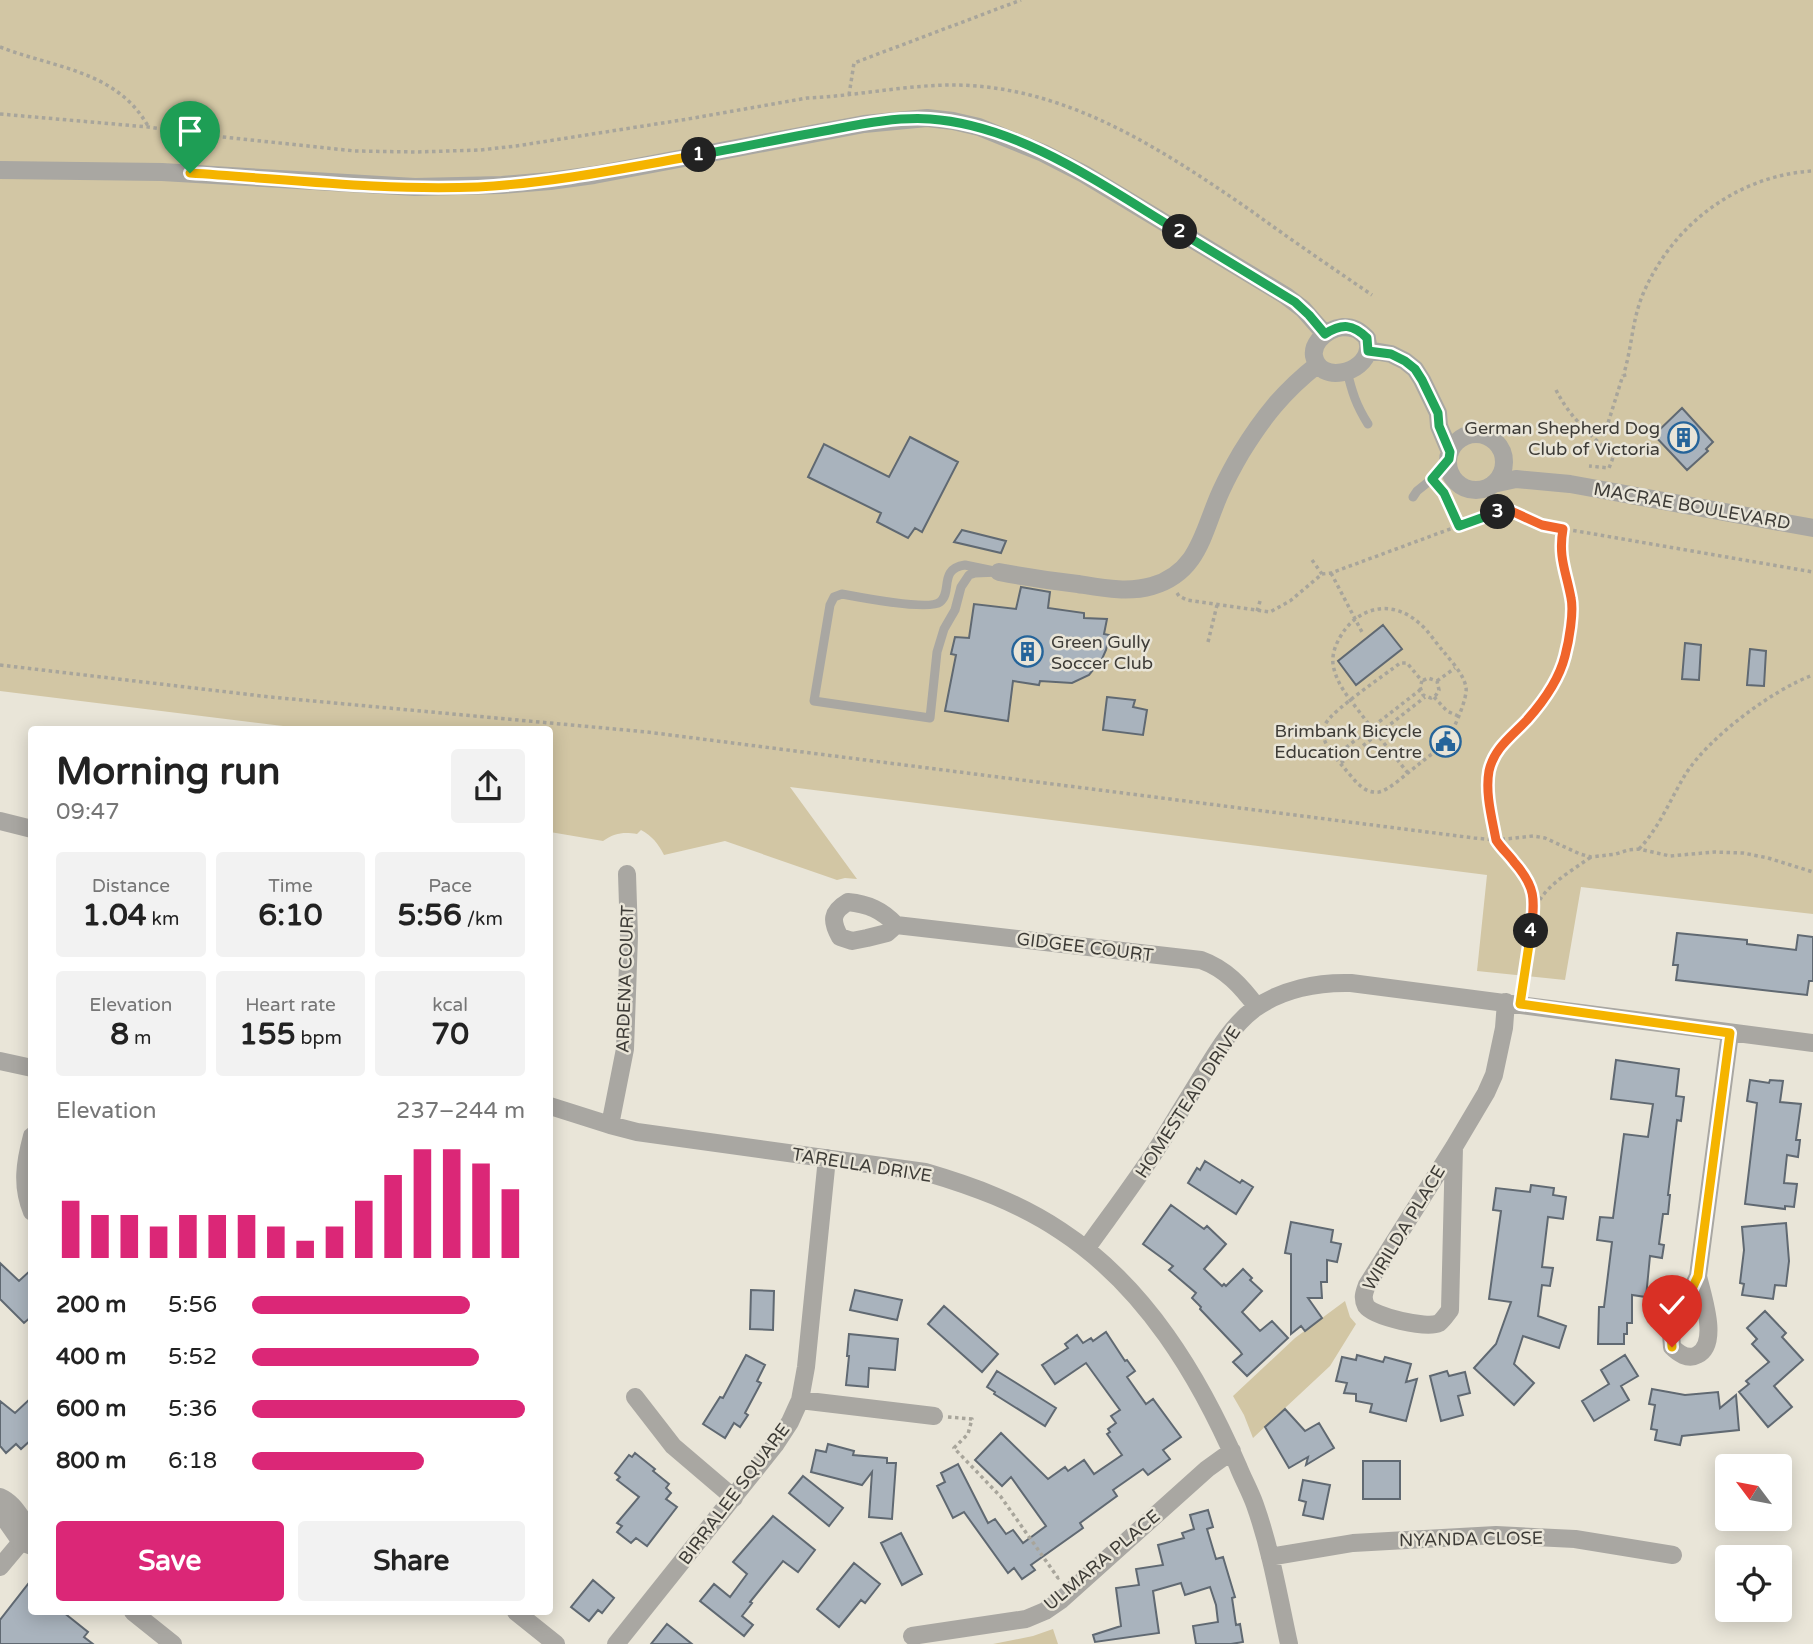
<!DOCTYPE html>
<html lang="en">
<head>
<meta charset="utf-8">
<style>
	body { margin:0; font-family:"Varela Round",sans-serif; background:#f2f2f2; color:#222; height:100vh; display:flex; flex-direction:column; font-size:26px; white-space:nowrap }
	* { box-sizing:border-box; margin:0 }
	p { font-size:23px; color:#767676 }
	.icon { flex:none; width:38px; height:38px; fill:none; stroke:currentColor; stroke-width:2; stroke-linecap:round; stroke-linejoin:round }
	.map { position:relative; flex:1; overflow:hidden }
	.details { position:absolute; left:28px; top:726px; width:525px; height:889px; display:flex; flex-direction:column; background:#fff; border-radius:7px; box-shadow:0 4px 18px #0003 }
	.details>* { flex:none }
	.needle { width:46px; rotate:302deg }
	.controls { position:absolute; left:1715px; top:1454px; display:grid; gap:14px }
	.controls a { display:grid; place-items:center; width:77px; height:77px; border-radius:7px; background:#fff; box-shadow:0 4px 18px #0003; font-size:35px }
	.pin { position:absolute; display:grid; place-items:center; width:60px; height:60px; color:#fff; margin:-72px -30px; border-radius:50% 50% 50% 0; rotate:-45deg; box-shadow:0 0 7px #0007 }
	.pin .icon { rotate:45deg }
	.km { position:absolute; width:35px; height:35px; margin:-18px; border-radius:50%; background:#222; color:#fff; font-size:19px; line-height:35px; text-align:center }
	.round { display:grid; place-items:center; flex:none; width:74px; height:74px; border-radius:7px; background:#f2f2f2 }
	.headline { display:flex; align-items:center; justify-content:space-between; height:119px; padding:0 28px }
	h1 { font-size:38px; font-weight:800; line-height:52px }
	.stats { display:grid; grid-template-columns:repeat(3,1fr); gap:10px; height:119px; padding:7px 28px }
	.stats div { display:grid; align-content:center; border-radius:7px; background:#f2f2f2; text-align:center }
	.stats b { font-size:30px; font-weight:800 }
	.stats small { font-size:19px; font-weight:400 }
	.stats p { font-size:19px }
	.chart { height:196px; padding:14px 28px }
	.chart p { display:flex; justify-content:space-between }
	.chart svg { width:100%; height:126px; margin-top:7px; stroke:#db2777; stroke-width:6 }
	.cta { display:flex; gap:14px; margin-top:auto; padding:14px 28px }
	.cta a { flex:1; height:80px; border-radius:7px; background:#db2777; color:#fff; font-size:28px; font-weight:800; line-height:80px; text-align:center }
	.cta a+a { background:#f2f2f2; color:#222 }
	ul { padding:0 28px; list-style:none; font-size:23px }
	li { display:grid; grid-template-columns:112px 84px 1fr; align-items:center; height:52px }
	li i { height:18px; border-radius:9px; background:#db2777 }
	.map>svg:first-child { display:block }
</style>
</head>
<body>
<div class="map">
<svg width="1813" height="1644" viewBox="0 0 1813 1644">
	<rect width="100%" height="100%" fill="#e9e5d8"/>
	<path fill="#d2c6a4" d="M0,0H1813V914L1581,887L1565,980L1477,971L1487,875L790,787L857,879L845,878L837,880L725,841L664,855C658,843 652,836 641,830L637,834C623,832 615,833 603,841L550,832V730H289L283,726L0,691Z
		M1345,1301L1350,1317L1356,1324L1330,1366L1253,1438L1244,1415L1233,1396L1295,1338Z
		M1053,1629L1058,1644H993L1033,1636Z"/>
	<path fill="#a9b3bd" stroke="#606972" stroke-width="2" d="M1682,408L1713,442L1706,449L1708,451L1687,470L1654,435Z
		M910,437L958,462L922,532L915,528L908,538L877,522L881,513L808,477L824,444L889,477Z
		M962,530L1006,541L1001,553L954,542Z
		M1021,587L1050,592L1048,608L1084,613V618L1107,619L1104,634L1109,635L1106,650L1102,659L1089,675L1072,683L1040,681L1039,685L1013,681L1008,721L945,711L956,655L951,654L955,637L969,638L974,604L1016,609Z
		M1383,625L1402,649L1356,685L1338,661Z
		M1685,643L1701,645L1699,680L1682,679Z
		M1750,649L1766,651L1764,686L1747,685Z
		M1107,697L1135,700L1133,707L1147,710L1143,735L1103,730Z
		M1677,933L1747,940V944L1796,950L1798,935L1813,937V981H1809L1807,995L1676,980L1678,965H1673Z
		M1616,1060L1679,1069L1676,1096L1684,1097L1681,1121L1677,1120L1668,1195H1670L1668,1214H1663L1659,1244L1664,1245L1662,1258L1650,1256L1646,1297L1632,1295V1323H1627V1334H1624V1344H1598L1599,1307H1604L1612,1242L1597,1240L1600,1217L1613,1218L1624,1134L1648,1137L1653,1104L1611,1099Z
		M1750,1080L1769,1083L1770,1080L1783,1081L1780,1102L1801,1104L1796,1140H1800L1798,1157L1787,1155L1784,1183L1797,1184L1794,1207L1785,1206V1209L1745,1204L1757,1103L1747,1101Z
		M1205,1161L1240,1183L1242,1180L1253,1187L1236,1214L1188,1183L1197,1168L1200,1170Z
		M1531,1185L1554,1188L1553,1195L1566,1197L1563,1219L1548,1217L1542,1267L1553,1268L1550,1286L1542,1285L1538,1316L1566,1326L1559,1348L1523,1336L1514,1364L1534,1383L1514,1405L1474,1368L1496,1344L1511,1302L1489,1299L1501,1211L1493,1210L1496,1188L1530,1192Z
		M1171,1205L1204,1229L1207,1226L1226,1244L1204,1269L1222,1286L1224,1284L1226,1286L1243,1269L1252,1278L1250,1280L1262,1291L1242,1312L1260,1331L1272,1321L1288,1338L1247,1376L1233,1362L1242,1354L1239,1350L1200,1309L1201,1307L1192,1298L1196,1293L1169,1270L1173,1266L1143,1244Z
		M1291,1222L1333,1230L1331,1242L1341,1244L1337,1262L1327,1260V1282H1321L1322,1298H1308L1322,1318L1305,1331L1301,1326L1291,1334V1254L1285,1253Z
		M1786,1223L1789,1261L1786,1286L1775,1285L1773,1299L1742,1295L1744,1284L1740,1283L1744,1250L1742,1227Z
		M0,1263L19,1281L32,1269V1316L24,1323L0,1299Z
		M751,1290L774,1291L773,1330L750,1329Z
		M855,1290L902,1300L897,1320L850,1310Z
		M944,1306L998,1354L982,1372L928,1324Z
		M1765,1311L1786,1333L1782,1337L1803,1360L1774,1386L1792,1407L1768,1427L1739,1392L1749,1384L1746,1381L1769,1362L1752,1344L1757,1339L1747,1328Z
		M1106,1332L1125,1361L1127,1360L1135,1371L1127,1377L1146,1404L1153,1399L1181,1437L1163,1450L1170,1459L1148,1475L1143,1469L1113,1490L1117,1496L1080,1523L1083,1528L1031,1565L1035,1570L1022,1579L1014,1568L1008,1573L964,1512L953,1518L937,1486L945,1482L941,1473L958,1464L988,1523L995,1519L1006,1534L1013,1530L1023,1543L1046,1526L1011,1477L1002,1486L975,1460L1001,1433L1048,1479L1065,1467L1068,1471L1084,1460L1094,1474L1122,1455L1107,1434L1110,1432L1108,1429L1116,1423L1111,1416L1120,1410L1086,1363L1055,1384L1042,1365L1068,1348L1065,1344L1077,1335L1083,1343L1091,1338L1093,1341Z
		M849,1334L898,1339L895,1370L869,1368L868,1387L846,1385L849,1356H847Z
		M746,1355L765,1365L757,1381L761,1383L745,1413L748,1415L740,1427L734,1423L725,1438L703,1424L720,1397L723,1398Z
		M1357,1355L1383,1362L1385,1357L1411,1364L1406,1382L1417,1379L1406,1421L1370,1412L1372,1404L1356,1401V1394L1344,1393L1347,1383L1336,1381L1342,1357L1356,1360Z
		M1625,1355L1638,1376L1621,1386L1629,1400L1594,1421L1582,1401L1609,1384L1601,1370Z
		M997,1371L1056,1408L1045,1426L994,1394L995,1392L987,1387Z
		M1447,1371L1449,1376L1465,1372L1470,1393L1458,1396L1463,1415L1441,1421L1430,1376Z
		M1652,1389L1685,1395L1718,1392L1720,1408L1736,1395L1739,1430L1682,1436L1680,1445L1655,1440L1657,1430L1651,1429L1655,1405L1649,1404Z
		M32,1397V1439L21,1449L16,1444L6,1453L0,1446V1401L15,1413Z
		M1285,1409L1305,1431L1319,1423L1334,1448L1306,1465L1308,1457L1289,1468L1265,1427Z
		M828,1444L854,1451L853,1455L887,1458V1463H896L892,1519L869,1517L872,1472L862,1485L811,1472L816,1450L826,1452Z
		M635,1453L655,1469L653,1471L669,1484L666,1488L671,1493L666,1499L677,1507L647,1546L636,1538L631,1543L617,1532L622,1526L617,1523L639,1497L617,1480L620,1477L615,1473L629,1455L632,1457Z
		M1363,1461H1400V1499H1363Z
		M803,1476L843,1508L829,1526L789,1493Z
		M1303,1480L1330,1485L1323,1519L1303,1515L1306,1502L1299,1500Z
		M1208,1510L1213,1527L1207,1529L1216,1559L1223,1557L1235,1597L1232,1598L1236,1625L1240,1624L1243,1642L1231,1644H1196L1193,1626L1218,1622L1216,1605L1210,1587L1185,1595L1181,1583L1153,1591L1159,1633L1095,1642L1093,1635L1121,1626L1116,1588L1139,1585L1136,1569L1163,1565L1158,1545L1184,1538L1182,1533L1194,1529L1190,1515Z
		M773,1516L815,1550L798,1572L783,1561L750,1602L752,1603L742,1616L753,1625L744,1636L700,1601L714,1584L730,1597L747,1574L733,1562Z
		M901,1533L922,1574L902,1585L881,1543Z
		M854,1563L880,1584L865,1603L861,1600L839,1627L817,1609Z
		M32,1579V1612H63L88,1632L84,1637L93,1644H0V1620Z
		M593,1580L614,1598L602,1613L598,1610L589,1621L571,1607Z
		M667,1624L692,1644H651Z"/>
	<g fill="none" stroke-linecap="round" stroke-linejoin="round">
		<path stroke="#a8a59b" stroke-width="3.5" stroke-dasharray="3.5 3.5" stroke-linecap="butt" d="M0,47C54,68 116,70 148,126
			M849,95L854,63L1021,0
			M0,114L148,127L195,134L355,151L416,152L480,150L516,146L688,119L807,98C863,96 920,81 977,86C1080,95 1167,153 1250,210C1290,239 1331,267 1372,295
			M1625,377L1624,373C1632,347 1632,320 1643,294C1672,225 1738,175 1813,171
			M1556,390C1569,416 1591,437 1614,455L1609,468L1589,466
			M1604,436L1623,375
			M1440,488L1444,493L1459,526
			M1312,560L1322,574
			M1331,573L1363,634
			M1177,593L1179,596L1187,600L1270,612L1290,601L1322,574L1331,573L1488,515L1509,510L1542,525L1813,572
			M1257,611L1261,598
			M1208,642L1217,605
			M0,665L270,697L647,732L1474,838L1496,840L1533,836L1545,838L1580,854L1591,857L1616,854L1628,850L1639,849L1670,856L1714,852L1743,853L1768,858L1813,872
			M1437,681L1455,668
			M1434,697L1447,711L1458,716
			M1335,756L1420,690
			M1341,763L1425,697
			M1408,773C1391,752 1374,731 1358,710C1348,697 1338,685 1334,669C1331,659 1334,648 1339,639C1356,607 1391,598 1419,623C1428,630 1435,642 1443,651C1451,661 1463,673 1466,687C1468,698 1453,732 1446,741C1439,750 1427,757 1418,765C1408,772 1390,790 1379,792C1363,794 1354,779 1345,769C1338,760 1327,750 1324,738C1323,733 1323,728 1326,723C1334,709 1385,675 1400,663H1407L1422,681L1420,687L1423,695L1431,698L1436,695L1439,690L1437,681L1428,678L1422,681
			M1639,849C1659,828 1670,800 1685,775C1708,738 1772,690 1813,675
			M1534,910C1533,903 1534,893 1532,887C1525,868 1506,856 1496,840C1493,818 1485,793 1489,771C1493,748 1511,736 1526,720C1543,702 1559,680 1565,656C1569,643 1574,611 1571,598C1566,573 1559,556 1563,530
			M1523,989C1526,966 1529,915 1541,898C1553,881 1574,869 1591,857
			M948,1417L972,1419L968,1434L954,1448L1001,1497L1058,1578L1061,1576"/>
		<path stroke="#a9a7a2" stroke-width="9" d="M1347,371C1352,392 1356,405 1368,424
			M1413,497L1417,491L1432,479L1449,459
			M965,565L999,572L975,573L969,575L961,587L955,610L944,629L937,652L930,718L814,701L830,605L834,597L842,594C858,597 929,611 940,602C953,592 938,569 965,565Z"/>
		<path stroke="#a9a7a2" stroke-width="18" d="M0,170L162,172L415,187L502,185L550,181L594,175L864,124L927,118L953,121L979,127L1043,153L1084,174L1286,296L1303,309L1325,334
			M1343,327C1354,327 1359,330 1367,338C1367,342 1369,345 1368,349C1365,374 1319,384 1314,356C1313,350 1315,345 1319,340C1325,333 1333,328 1343,327Z
			M1368,350L1391,354L1405,361L1415,369L1422,380L1438,413L1439,426L1450,452
			M1448 462a28 28 0 1 1 56 0a28 28 0 1 1-56 0Z
			M1493,484L1516,479L1570,484L1813,528
			M999,572C1025,577 1052,581 1078,584C1103,588 1128,593 1152,586C1200,572 1203,530 1221,491C1227,478 1234,465 1241,453C1263,417 1284,391 1317,365
			M0,821L32,829
			M896,925L887,933L867,938L852,941L840,937C831,921 831,912 848,902C868,904 882,910 896,925L1201,960C1226,969 1241,986 1257,1007
			M0,1061L32,1068
			M550,1106L610,1125L637,1132L925,1172C973,1186 1019,1203 1061,1231C1145,1286 1199,1376 1238,1466C1243,1479 1250,1491 1255,1505C1271,1550 1279,1598 1289,1644
			M610,1125L625,1049L629,936L627,874
			M32,1136C25,1162 21,1186 32,1212
			M1454,1147L1450,1310C1447,1314 1443,1320 1439,1323C1427,1329 1374,1317 1366,1306C1362,1298 1364,1293 1367,1285L1454,1147L1486,1093L1494,1075L1504,1028L1506,1002
			M1086,1249C1111,1214 1137,1180 1160,1144C1175,1120 1190,1095 1205,1071C1219,1048 1233,1025 1254,1009C1282,989 1318,982 1351,983L1813,1043
			M1698,1276C1702,1295 1720,1344 1697,1355C1688,1360 1678,1353 1672,1347L1671,1333L1698,1276L1730,1033
			M635,1397L673,1446L734,1498
			M800,1400L934,1416
			M1270,1557L1353,1543L1496,1535L1575,1539L1673,1555
			M0,1567L31,1530
			M516,1612L556,1644
			M912,1636L1026,1619L1045,1611L1061,1600L1207,1469L1232,1451
			M616,1644L775,1445L790,1422L800,1400L806,1367L827,1158"/>
		<path stroke="#a9a7a2" stroke-width="18" d="M0,1497C16,1504 20,1519 32,1531
			M0,1512L21,1542L32,1546
			M133,1612L173,1644"/>
	</g>
	<g fill="none" stroke-linecap="round" stroke-linejoin="round">
		<defs>
			<path id="split-1" d="M190,173C286,179 382,191 478,187C553,183 625,168 699,155"/>
			<path id="split-2" d="M699,155C744,147 789,137 835,129C866,123 899,117 930,119C1020,125 1105,187 1180,232"/>
			<path id="split-3" d="M1180,232L1295,302L1309,315L1325,334C1342,323 1353,324 1367,338L1368,351L1391,354L1405,361L1415,369L1422,380L1438,413L1439,426L1450,452L1449,459L1432,479L1444,493L1459,526L1498,512"/>
			<path id="split-4" d="M1498,512L1509,510L1542,525L1563,529C1558,557 1566,571 1571,598C1574,612 1569,641 1565,656C1559,680 1543,702 1527,720C1512,736 1494,748 1489,771C1485,793 1492,818 1496,840C1501,848 1508,854 1514,862C1536,887 1535,899 1531,931"/>
			<path id="split-5" d="M1531,931L1520,1004L1730,1033L1698,1276L1671,1334L1672,1347"/>
		</defs>
		<use href="#split-1" stroke="#fff" stroke-width="14"/>
		<use href="#split-2" stroke="#fff" stroke-width="14"/>
		<use href="#split-3" stroke="#fff" stroke-width="14"/>
		<use href="#split-4" stroke="#fff" stroke-width="14"/>
		<use href="#split-5" stroke="#fff" stroke-width="14"/>
		<use href="#split-1" stroke="#f5b400" stroke-width="9"/>
		<use href="#split-2" stroke="#22a559" stroke-width="9"/>
		<use href="#split-3" stroke="#22a559" stroke-width="9"/>
		<use href="#split-4" stroke="#f0652b" stroke-width="9"/>
		<use href="#split-5" stroke="#f5b400" stroke-width="9"/>
	</g>
	<defs>
		<symbol id="building-ring" viewBox="-11 -11 22 22"><circle r="9.5" fill="#e9e5d8" stroke="#25649a" stroke-width="1.5"/><path d="M-4-6H4V6H1V3H-1V6H-4ZM-2.5-4.3h1.7v1.8h-1.7ZM.8-4.3h1.7v1.8H.8ZM-2.5-1h1.7V.8h-1.7ZM.8-1h1.7V.8H.8Z" fill="#25649a"/></symbol>
		<symbol id="civic-ring" viewBox="-11 -11 22 22"><circle r="9.5" fill="#e9e5d8" stroke="#25649a" stroke-width="1.5"/><path d="M-.6-6.5H3V-4.5H.6V-3L4-1V1h2V6H-6V1h2V-1L-.6-3ZM-1.2 2.5V6h2.4V2.5Z" fill="#25649a"/></symbol>
	</defs>
	<g fill-rule="evenodd">
		<use href="#building-ring" x="1666" y="420" width="35" height="35"/>
		<use href="#building-ring" x="1010" y="634" width="35" height="35"/>
		<use href="#civic-ring" x="1428" y="724" width="35" height="35"/>
	</g>
	<g text-anchor="middle" stroke-width="5" stroke-linejoin="round" paint-order="stroke">
		<g font-size="18" fill="#3e3c37" stroke="#e9e5d8" text-anchor="end">
			<text x="1660" y="434">German Shepherd Dog<tspan x="1660" dy="21">Club of Victoria</tspan></text>
			<text x="1051" y="648" text-anchor="start">Green Gully<tspan x="1051" dy="21">Soccer Club</tspan></text>
			<text x="1422" y="737">Brimbank Bicycle<tspan x="1422" dy="21">Education Centre</tspan></text>
		</g>
		<g font-size="18" fill="#3e3c37" stroke="#e9e5d8">
			<text transform="translate(1692 506) rotate(10)" y="6">MACRAE BOULEVARD</text>
			<text transform="translate(1085 947) rotate(7)" y="6">GIDGEE COURT</text>
			<text transform="translate(625 979) rotate(-88)" y="6">ARDENA COURT</text>
			<text transform="translate(1188 1102) rotate(-57)" y="6">HOMESTEAD DRIVE</text>
			<text transform="translate(862 1165) rotate(9)" y="6">TARELLA DRIVE</text>
			<text transform="translate(1404 1228) rotate(-59)" y="6">WIRILDA PLACE</text>
			<text transform="translate(734 1494) rotate(-53)" y="6">BIRRALEE SQUARE</text>
			<text transform="translate(1471 1539) rotate(-1)" y="6">NYANDA CLOSE</text>
			<text transform="translate(1102 1560) rotate(-40)" y="6">ULMARA PLACE</text>
		</g>
	</g>
</svg>
<div class="controls">
<a><svg class="needle" viewBox="-14 -14 28 28"><path d="M0-13l5 13h-10z" fill="#e53935"/><path d="M0 13l5-13h-10z" fill="#767676"/></svg></a>
<a><svg class="icon" aria-label="locate" viewBox="0 0 24 24"><circle cx="12" cy="12" r="6"/><path d="M12 2v4M12 18v4M2 12h4M18 12h4"/></svg></a>
</div>
<div class="pin" style="left:190px;top:173px;background:#1e9e55"><svg class="icon" aria-label="arrive" viewBox="0 0 24 24"><path d="M6 21V4h12l-3 4 3 4H6"/></svg></div>
<div class="pin" style="left:1672px;top:1347px;background:#d93025"><svg class="icon" aria-label="check" viewBox="0 0 24 24"><path d="M5 12l5 5 9-10"/></svg></div>
<b class="km" style="left:699px;top:155px">1</b>
<b class="km" style="left:1180px;top:232px">2</b>
<b class="km" style="left:1498px;top:512px">3</b>
<b class="km" style="left:1531px;top:931px">4</b>
<section class="details">
<div class="headline"><div><h1>Morning run</h1><p>09:47</p></div><a class="round"><svg class="icon" aria-label="share" viewBox="0 0 24 24"><path d="M12 15V3M7 8l5-5 5 5M5 13v7h14v-7"/></svg></a></div>
<div class="stats">
<div><p>Distance</p><b>1.04<small> km</small></b></div>
<div><p>Time</p><b>6:10</b></div>
<div><p>Pace</p><b>5:56<small> /km</small></b></div>
</div>
<div class="stats">
<div><p>Elevation</p><b>8<small> m</small></b></div>
<div><p>Heart rate</p><b>155<small> bpm</small></b></div>
<div><p>kcal</p><b>70</b></div>
</div>
<div class="chart"><p><span>Elevation</span>237–244 m</p>
<svg viewBox="0 0 160 44" preserveAspectRatio="none"><path d="M5 44V24M15 44V29M25 44V29M35 44V33M45 44V29M55 44V29M65 44V29M75 44V33M85 44V38M95 44V33M105 44V24M115 44V15M125 44V6M135 44V6M145 44V11M155 44V20"/></svg>
</div>
<ul>
<li><b>200 m</b>5:56<i style="width:80%"></i></li>
<li><b>400 m</b>5:52<i style="width:83%"></i></li>
<li><b>600 m</b>5:36<i style="width:100%"></i></li>
<li><b>800 m</b>6:18<i style="width:63%"></i></li>
</ul>
<div class="cta"><a>Save</a><a>Share</a></div>
</section>
</div>
</body>
</html>
